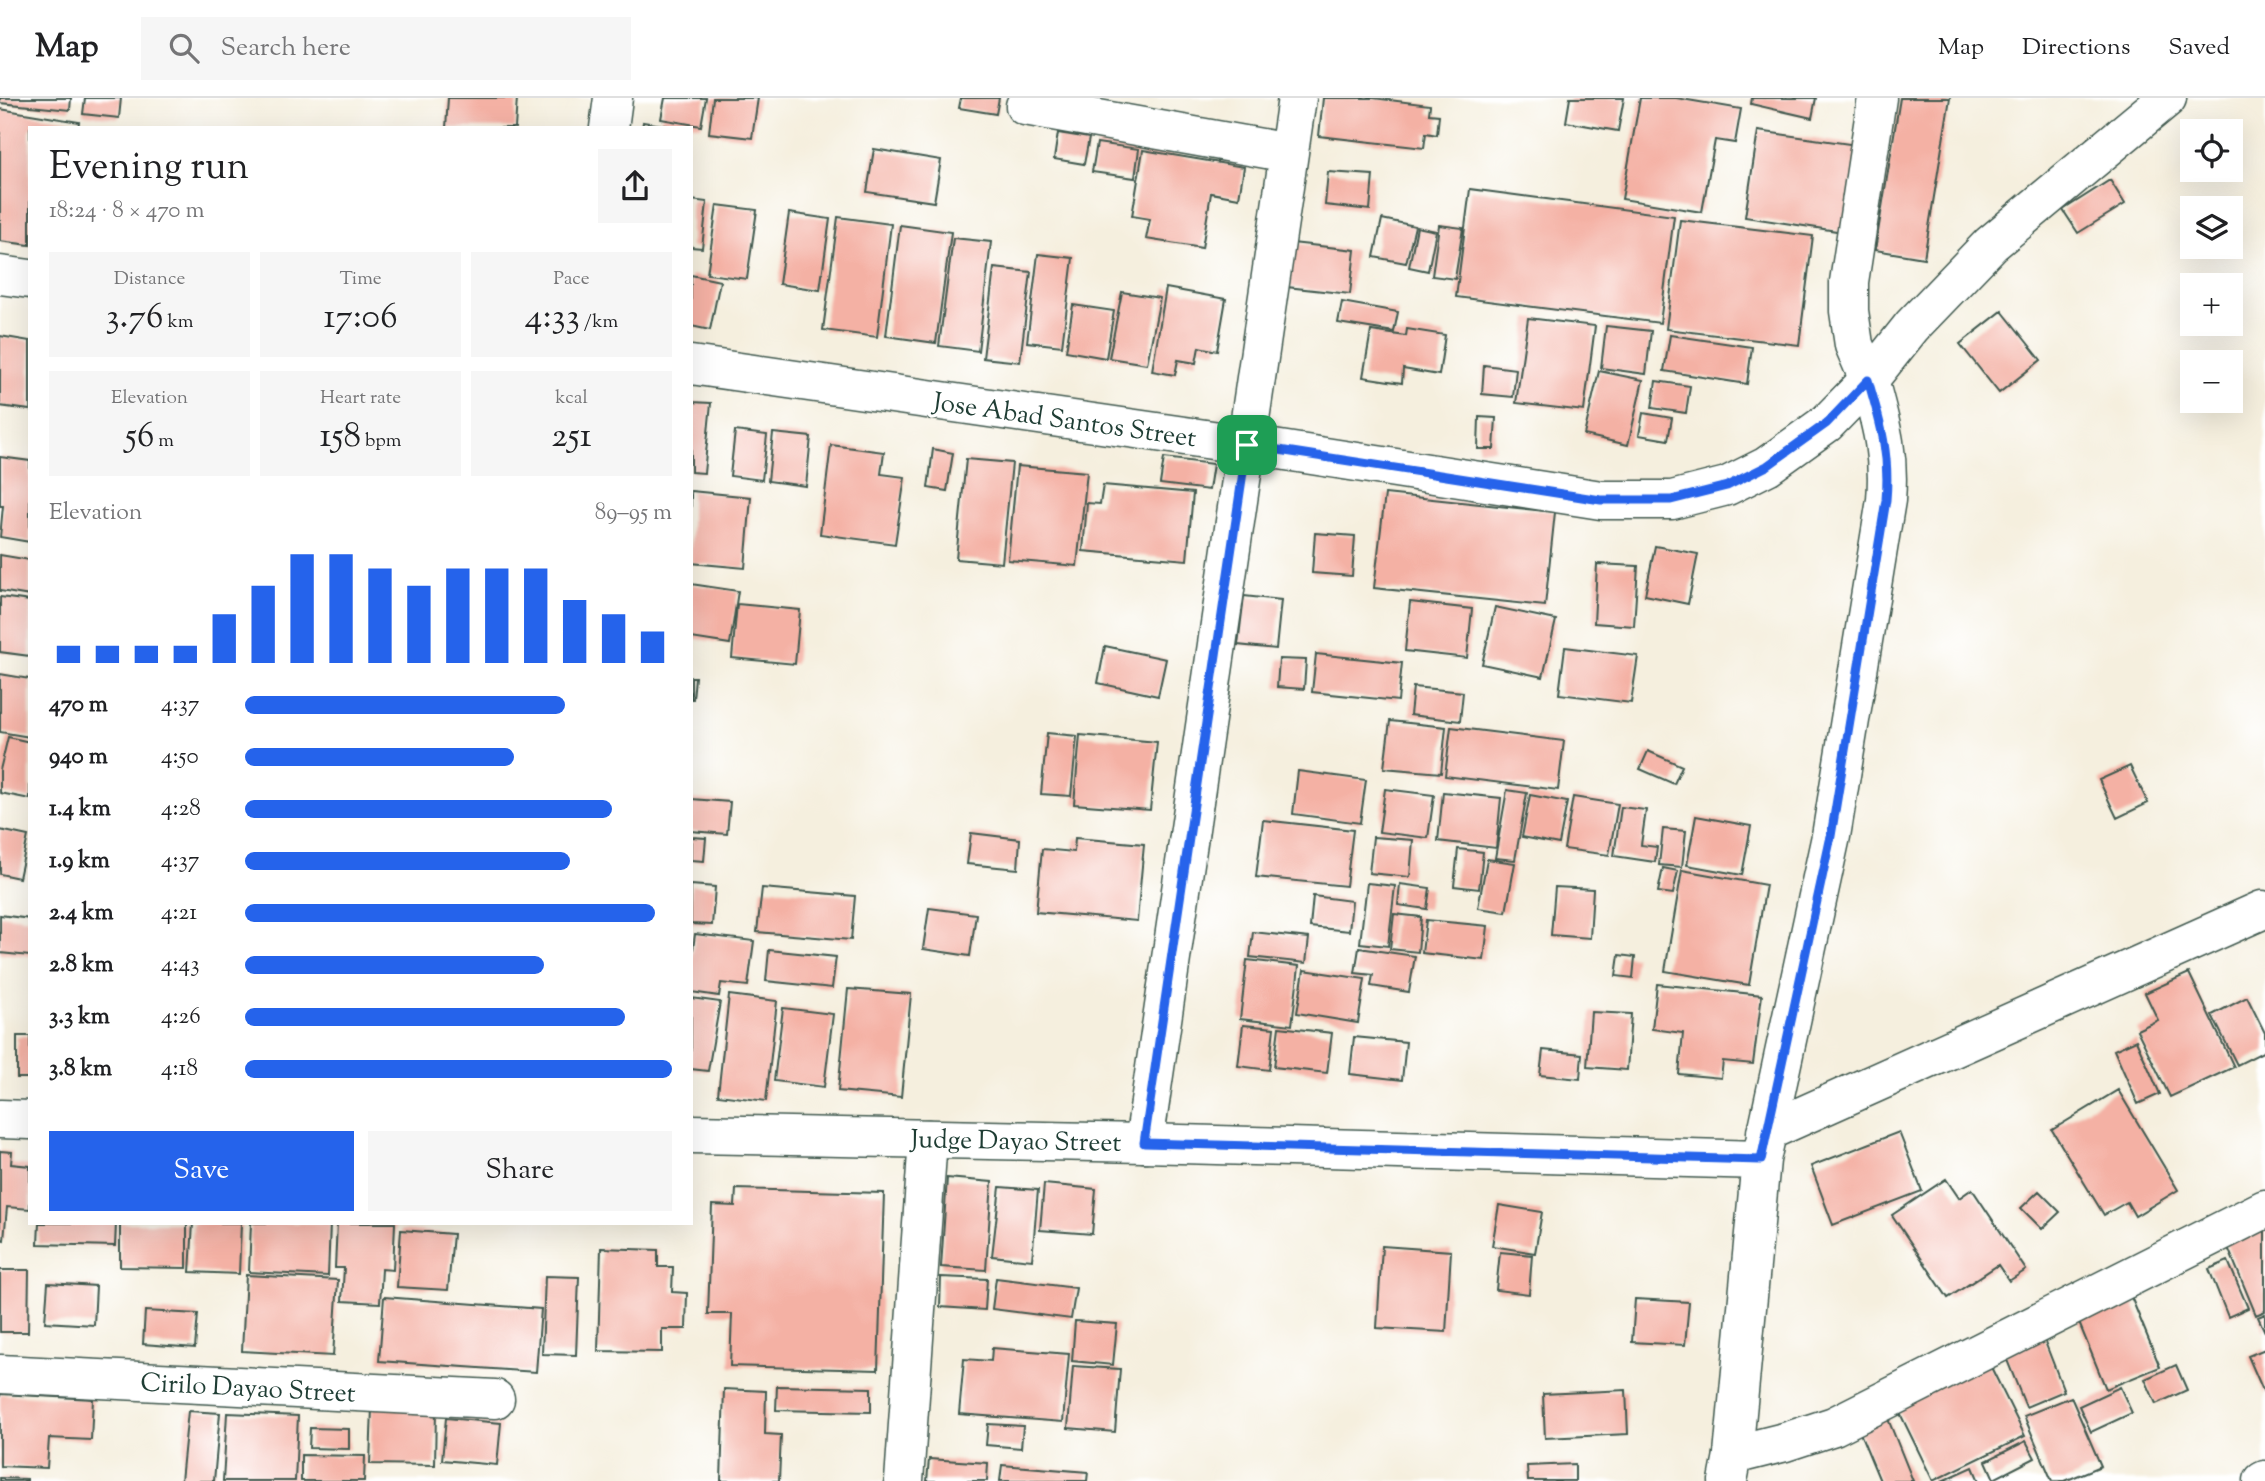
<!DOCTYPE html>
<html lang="en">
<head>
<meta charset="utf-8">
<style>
	body { margin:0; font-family:"Sorts Mill Goudy",serif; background:#f6f6f6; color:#202124; height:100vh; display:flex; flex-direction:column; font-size:26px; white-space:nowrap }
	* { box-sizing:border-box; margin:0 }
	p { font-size:23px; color:#757577 }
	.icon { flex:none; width:38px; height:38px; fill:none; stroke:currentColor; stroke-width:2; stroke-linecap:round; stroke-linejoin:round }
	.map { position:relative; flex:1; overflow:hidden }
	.details { position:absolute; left:28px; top:28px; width:665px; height:1099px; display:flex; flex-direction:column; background:#fff; border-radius:0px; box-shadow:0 7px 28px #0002 }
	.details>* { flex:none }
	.controls { position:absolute; left:2180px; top:21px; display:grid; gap:14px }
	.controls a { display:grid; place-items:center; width:63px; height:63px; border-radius:0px; background:#fff; box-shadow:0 7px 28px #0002; font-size:35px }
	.pin { position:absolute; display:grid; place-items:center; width:60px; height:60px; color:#fff; margin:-30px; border-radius:14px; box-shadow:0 4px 10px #0006 }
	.round { display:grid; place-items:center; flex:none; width:74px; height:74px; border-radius:0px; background:#f6f6f6 }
	.overview { display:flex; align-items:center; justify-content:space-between; height:119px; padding:0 21px }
	h1 { font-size:38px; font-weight:600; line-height:52px }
	.metrics { display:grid; grid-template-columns:repeat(3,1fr); gap:10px; height:119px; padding:7px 21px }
	.metrics div { display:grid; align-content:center; border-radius:0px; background:#f6f6f6; text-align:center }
	.metrics b { font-size:35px; font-weight:600 }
	.metrics small { font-size:19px; font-weight:400 }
	.metrics p { font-size:19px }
	.chart { height:196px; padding:14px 21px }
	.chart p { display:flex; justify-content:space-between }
	.chart svg { width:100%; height:126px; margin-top:7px; stroke:#2563eb; stroke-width:6 }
	.button { display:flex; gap:14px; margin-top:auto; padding:14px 21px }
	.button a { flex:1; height:80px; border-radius:0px; background:#2563eb; color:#fff; font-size:28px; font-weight:600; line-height:80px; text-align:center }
	.button a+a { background:#f6f6f6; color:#202124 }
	ul { padding:0 21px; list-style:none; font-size:23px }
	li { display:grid; grid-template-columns:112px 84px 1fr; align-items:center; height:52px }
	li i { height:18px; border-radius:9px; background:#2563eb }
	header { display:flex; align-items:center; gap:42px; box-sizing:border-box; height:98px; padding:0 35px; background:#fff; border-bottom:2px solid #e0e0e0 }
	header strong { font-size:33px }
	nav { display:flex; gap:38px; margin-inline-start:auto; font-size:24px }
	.search { width:490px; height:63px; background:#f6f6f6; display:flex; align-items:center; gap:18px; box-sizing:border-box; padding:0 24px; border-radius:0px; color:#757577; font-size:26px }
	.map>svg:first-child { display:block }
</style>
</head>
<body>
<header>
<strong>Map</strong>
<div class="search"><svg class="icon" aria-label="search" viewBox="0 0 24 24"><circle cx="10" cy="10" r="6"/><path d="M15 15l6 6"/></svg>Search here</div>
<nav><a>Map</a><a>Directions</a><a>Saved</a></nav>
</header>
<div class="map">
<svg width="2265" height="1383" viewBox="0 0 2265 1383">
	<rect width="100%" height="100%" fill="#fff"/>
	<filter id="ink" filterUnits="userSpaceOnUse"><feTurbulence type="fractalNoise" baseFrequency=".0143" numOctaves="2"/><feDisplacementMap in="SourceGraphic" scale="14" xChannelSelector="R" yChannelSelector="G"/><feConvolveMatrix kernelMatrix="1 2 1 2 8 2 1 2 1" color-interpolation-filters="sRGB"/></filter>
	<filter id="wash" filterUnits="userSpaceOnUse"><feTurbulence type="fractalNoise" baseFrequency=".00686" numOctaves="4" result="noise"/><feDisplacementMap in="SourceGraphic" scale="28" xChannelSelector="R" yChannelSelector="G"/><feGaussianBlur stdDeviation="1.57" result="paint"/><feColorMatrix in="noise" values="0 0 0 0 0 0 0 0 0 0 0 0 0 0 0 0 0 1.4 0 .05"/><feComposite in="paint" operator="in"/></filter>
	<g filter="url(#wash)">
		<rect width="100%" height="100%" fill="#f5efde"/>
		<g id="blocks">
			<path fill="#f4b1a4" d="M0,0H71L70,12L0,5Z
				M85,0H121L119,20L83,16Z
				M448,0H517L515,30H446Z
				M665,0H706L701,28L661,21Z
				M713,0H758L752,40L709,35Z
				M961,0H999L996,16L959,10Z
				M1323,0H1373L1430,7L1429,16L1439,17L1437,37L1426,35L1424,50L1319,38Z
				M1570,0H1624L1618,33L1566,24Z
				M1640,0H1676L1741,11L1735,45L1715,42L1702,114L1622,101Z
				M1752,0H1816L1812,20L1751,6Z
				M1900,0H1950L1924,160L1875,152Z
				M0,11L79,24L78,30H30V147L0,143Z
				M643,24L669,28L668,30H642Z
				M1758,33L1864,48L1850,135L1745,119Z
				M1058,35L1089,40L1084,66L1054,61Z
				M1097,45L1139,51L1135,80L1092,74Z
				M874,51L941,62L934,104L867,94Z
				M1143,52L1244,69L1239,100L1211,95L1202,150L1146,141L1150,121L1132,118Z
				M1328,74L1373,77L1370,112L1325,107Z
				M2110,82L2125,106L2078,135L2063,112Z
				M1470,91L1674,118L1660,225L1456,199Z
				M691,102L707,104L702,150L691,149Z
				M717,107L757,112L747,181L707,176Z
				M789,115L830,121L820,192L779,186Z
				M838,119L891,126L877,239L823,232Z
				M1382,121L1415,128L1406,165L1374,159Z
				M1680,122L1813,138L1799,247L1666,231Z
				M900,127L951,134L936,245L886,238Z
				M1439,127L1463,130L1455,181L1432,178Z
				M1417,129L1436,133L1428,173L1409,169Z
				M953,140L991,144L978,253L939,248Z
				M1292,145L1355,152L1350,196L1287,189Z
				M1038,156L1073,160L1062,248L1027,244Z
				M994,170L1031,174L1020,264L983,260Z
				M691,177L720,183L710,232L691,228Z
				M1166,190L1226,201L1217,253L1199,249L1196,265L1178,262L1175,277L1152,273Z
				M1122,194L1160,200L1147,266L1109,260Z
				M1342,204L1398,214L1394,234L1338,225Z
				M1073,207L1114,213L1106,260L1066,253Z
				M2002,213L2041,262L1999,295L1960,246Z
				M1528,220L1595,228L1584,313L1516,305Z
				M1606,228L1651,233L1646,276L1601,270Z
				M1407,231L1445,237L1439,277L1403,271L1402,285L1363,279L1371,233L1406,238Z
				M1670,237L1752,249L1747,286L1664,273Z
				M0,238L30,243V312L0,308Z
				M1484,267L1516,271L1513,299L1482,296Z
				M1599,273L1643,282L1628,347L1584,337Z
				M1656,283L1690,288L1686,315L1652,310Z
				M691,304L711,305L704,375L691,374Z
				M1643,315L1672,320L1668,342L1639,337Z
				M1479,319L1496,320L1494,351H1478Z
				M735,333L767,337L762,382L730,378Z
				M773,335L811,339L806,388L768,383Z
				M831,347L884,354L881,376L905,379L895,446L820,436Z
				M933,351L953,355L947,393L928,390Z
				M0,359L30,363V444L0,439L3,408H0Z
				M1164,360L1213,366L1209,392L1160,386Z
				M966,361L1012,365L1002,465L956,461Z
				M1017,368L1087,374L1077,468L1008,462Z
				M1103,387L1193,395L1187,462L1083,453L1087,405L1100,406Z
				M691,393L751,399L745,470L691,465Z
				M1385,396L1555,414L1545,508L1374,490Z
				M1315,435L1355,438L1352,478L1312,475Z
				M1655,448L1698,456L1688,506L1645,497Z
				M0,457L30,462V498L0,493Z
				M1597,466L1638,468L1634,528L1594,525Z
				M691,486L738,493L730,546L691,540Z
				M1244,498L1281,502L1276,551L1238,547Z
				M0,499L30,503V558L0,554Z
				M1410,504L1472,511L1467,560L1405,553Z
				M737,506L800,512L795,566L732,560Z
				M1495,509L1556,522L1543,579L1482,566Z
				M1105,548L1166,561L1158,598L1098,585Z
				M1565,549L1638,558L1631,605L1559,596Z
				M1316,556L1402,565L1398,603L1312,594Z
				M1279,561L1306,562L1304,591L1277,589Z
				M0,576L30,581V639L0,634Z
				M691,579H695L693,601H691Z
				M1413,589L1463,594L1460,623L1410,617Z
				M1390,623L1446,629L1441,675L1384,670Z
				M1451,629L1564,643L1558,692L1445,678Z
				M1047,635L1077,638L1071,698L1041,696Z
				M1080,637L1157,644L1150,712L1074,706Z
				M8,639L30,644V701L0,695V672Z
				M1648,653L1682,668L1674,686L1640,671Z
				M2130,668L2148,705L2117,720L2099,682Z
				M1298,673L1366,682L1360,725L1293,716Z
				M1385,691L1434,697L1428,740L1379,734Z
				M1507,692L1527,695L1515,762L1495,760Z
				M1443,694L1501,700L1496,750L1438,743Z
				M1530,697L1567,704L1559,746L1522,739Z
				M1573,699L1618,706L1609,757L1564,751Z
				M691,701L730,704L727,736L691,733Z
				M1621,709L1646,712L1641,747L1657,749L1655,764L1614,758Z
				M1696,718L1751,728L1742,777L1687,767Z
				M1263,722L1353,732L1346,788L1256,779Z
				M1663,731L1686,733L1682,769L1659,767Z
				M0,732L28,738L19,780L0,776Z
				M971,735L1020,741L1018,771L967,766Z
				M691,739L706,740L704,763L691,762Z
				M1373,739L1413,742L1410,779L1369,775Z
				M1075,740L1144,746L1137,823L1036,814L1042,751L1074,754Z
				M1458,751L1483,754L1479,791L1454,788Z
				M1487,761L1515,765L1506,814L1478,810Z
				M1663,770L1678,773L1673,796L1658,794Z
				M1682,772L1766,787L1749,887L1665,873Z
				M1367,785L1395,788L1388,848L1360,845Z
				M1400,786L1430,790L1427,811L1398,807Z
				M691,787L715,789L712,827L691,826Z
				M1555,789L1593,791L1590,840L1551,837Z
				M762,790L855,798L851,842L757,834Z
				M1313,798L1352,803L1349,833L1310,829Z
				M929,810L976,816L970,858L923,851Z
				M1394,816L1421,819L1418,854L1390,851Z
				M0,817L30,821V858L0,855Z
				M1426,822L1488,828L1484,862L1422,855Z
				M1253,834L1309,840L1306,865L1250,859Z
				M695,836L754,843L748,888L721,885L719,898L691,894V866Z
				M1359,850L1415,858L1409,894L1371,888L1373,877L1355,875Z
				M769,852L836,859L832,890L766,883Z
				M1619,857L1635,859L1633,880L1616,878Z
				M1247,862L1299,868L1292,927L1240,921Z
				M1304,872L1365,881L1358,925L1297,915Z
				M2189,875L2234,969L2170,999L2137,932L2158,922L2145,895Z
				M1657,886L1762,897L1753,966L1723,963L1721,980L1679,976L1683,935L1652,931Z
				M848,891L911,896L901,999L838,993Z
				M729,897L777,903L766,1003L718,997Z
				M2247,899L2265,935V953L2237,967L2212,917Z
				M691,900L720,904L708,973L691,971Z
				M783,910L833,916L824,989L774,983Z
				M1591,914L1631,916L1627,972L1587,969Z
				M1243,927L1274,930L1269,972L1238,968Z
				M1279,929L1332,935L1327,975L1274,969Z
				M17,938H30V980H17Z
				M1354,939L1406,944L1402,982L1350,976Z
				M2136,942L2160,996L2138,1006L2114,952Z
				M1543,952L1582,956L1580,981L1540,977Z
				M2118,992L2178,1092L2135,1118L2127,1104L2104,1117L2052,1032Z
				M1899,1034L1922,1093L1833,1127L1811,1068Z
				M0,1053L12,1054L11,1066L30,1068V1111L7,1109L4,1142L0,1141Z
				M947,1080L992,1084L986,1172L941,1169Z
				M1946,1081L1959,1100L1972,1091L2026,1172L2009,1183L1998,1167L1948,1200L1892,1117Z
				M1044,1086L1096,1091L1092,1136L1040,1132Z
				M1000,1089L1038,1092L1032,1162L992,1158Z
				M736,1091L884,1095L878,1272L730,1268L732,1216H708L712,1107L735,1108Z
				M2039,1093L2060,1114L2042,1131L2021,1110Z
				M1499,1107L1542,1114L1535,1155L1492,1148Z
				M2265,1117V1213L2256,1217L2222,1135Z
				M39,1125H116L115,1148L38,1146Z
				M120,1125H187V1170L120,1169Z
				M193,1125H241L239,1176L190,1174Z
				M251,1125H330L328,1178L249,1174Z
				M337,1125H395L393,1172L382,1171L380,1205L342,1203L344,1170H335Z
				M401,1132L453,1136L448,1192L397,1189Z
				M1382,1148L1451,1153L1446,1234L1377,1230Z
				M601,1150L658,1152V1169H673L672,1194L687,1195L686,1231H662V1254L598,1253Z
				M1500,1154L1532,1157L1529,1196L1496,1192Z
				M2228,1163L2248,1210L2228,1219L2209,1171Z
				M0,1172H29L28,1234H0Z
				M246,1177L338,1182L333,1258L242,1253Z
				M545,1178L579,1179L576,1257L542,1256Z
				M941,1179L987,1181L985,1212L940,1209Z
				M996,1180L1076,1190L1071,1221L992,1211Z
				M48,1185L96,1188L94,1227L45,1224Z
				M2127,1189L2160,1269L2106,1291L2073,1210Z
				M384,1199L541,1211L536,1274L379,1263Z
				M1635,1201L1689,1204L1685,1247L1632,1244Z
				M145,1213L198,1216L195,1250L143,1246Z
				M2265,1216V1234L2258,1219Z
				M1075,1223L1117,1226L1113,1267L1072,1263Z
				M2040,1231L2064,1293L2026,1309L2001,1247Z
				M992,1250L1069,1256L1063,1324L959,1316L964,1261L991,1263Z
				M2265,1251V1297L2248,1258Z
				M1989,1265L2025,1338L1933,1383L1893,1301Z
				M2176,1267L2187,1292L2156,1306L2145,1281Z
				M1073,1268L1120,1271L1115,1334L1068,1330Z
				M777,1288L871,1290V1314L776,1312Z
				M2120,1289L2132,1315L2091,1334L2079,1308Z
				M724,1291L766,1293L765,1336L781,1337L779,1383H721Z
				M1626,1292L1628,1336L1545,1340L1543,1296Z
				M0,1296L93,1301L91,1342L49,1340L47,1370L0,1368Z
				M2071,1299L2101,1368L2065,1383H2052L2024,1318Z
				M372,1309L436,1311L435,1367L370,1366Z
				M1884,1311L1913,1383H1880L1855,1323Z
				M188,1313L220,1315L214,1383H181Z
				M227,1315L298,1318L295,1383H223Z
				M446,1320L501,1325L497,1367L442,1362Z
				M988,1326L1023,1328L1021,1350L986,1347Z
				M310,1330L349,1331V1351L309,1350Z
				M2026,1343L2035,1360L1994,1381L1986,1363Z
				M301,1357L365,1358L364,1383H301Z
				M929,1361L988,1365L987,1383H927Z
				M1575,1366V1383H1528L1527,1368Z
				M1002,1367L1088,1374L1087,1383H1000Z
				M1973,1369L1979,1383H1942Z
				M0,1380L27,1381V1383H0Z"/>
		</g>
	</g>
	<g filter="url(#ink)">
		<use href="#blocks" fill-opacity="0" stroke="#3f584e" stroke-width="2"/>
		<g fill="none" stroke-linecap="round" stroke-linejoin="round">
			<defs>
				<path id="minor" d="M1025,8L1289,55
					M609,30L613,0
					M1869,282L1854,247L1849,213V184L1877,0
					M1766,1034L2262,812
					M1144,1045L1297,0
					M0,1276L495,1301
					M1733,1357L1785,1344L1834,1328L2265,1111
					M904,1383L928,1041"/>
				<path id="tertiary" d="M0,1021L30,1022
					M691,1036L1144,1045L1761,1062
					M1728,1383L1733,1357L1761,1062L1831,738L1886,402C1890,355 1881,326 1869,282
					M2263,1383L2265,1382"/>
				<path id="secondary" d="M0,177L30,181
					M691,267L1247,347L1601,402H1672L1727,388L1767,368L1827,325L1869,282L1912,228L1991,146L2167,0"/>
			</defs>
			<use href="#minor" stroke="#3f584e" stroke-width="41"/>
			<use href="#tertiary" stroke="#3f584e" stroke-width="41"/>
			<use href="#secondary" stroke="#3f584e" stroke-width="41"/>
			<use href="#minor" stroke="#fff" stroke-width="38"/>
			<use href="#tertiary" stroke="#fff" stroke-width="38"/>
			<use href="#secondary" stroke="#fff" stroke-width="38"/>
		</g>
	</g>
	<g fill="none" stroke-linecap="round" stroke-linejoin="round" filter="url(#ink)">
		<defs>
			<path id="route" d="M1868,282C1881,326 1890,356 1886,402L1831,738L1761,1062L1144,1045L1247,347L1601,402H1671L1727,388L1767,368L1827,325Z"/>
		</defs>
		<use href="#route" stroke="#fff" stroke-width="14"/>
		<use href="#route" stroke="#2563eb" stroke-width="9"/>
	</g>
	<g text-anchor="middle" stroke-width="6" stroke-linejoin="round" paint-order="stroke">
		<g font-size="26" fill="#1f3d34" stroke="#fff">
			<text transform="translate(1065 321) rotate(8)" y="9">Jose Abad Santos Street</text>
			<text transform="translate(1016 1042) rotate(1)" y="9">Judge Dayao Street</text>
			<text transform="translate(248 1289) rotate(3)" y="9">Cirilo Dayao Street</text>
		</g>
	</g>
</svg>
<div class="controls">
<a><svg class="icon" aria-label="locate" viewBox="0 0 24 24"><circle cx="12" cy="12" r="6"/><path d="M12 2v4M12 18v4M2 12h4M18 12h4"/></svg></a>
<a><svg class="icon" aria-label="layers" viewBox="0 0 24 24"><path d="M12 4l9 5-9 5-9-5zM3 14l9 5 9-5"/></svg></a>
<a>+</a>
<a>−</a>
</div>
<div class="pin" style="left:1247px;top:347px;background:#1e9e55"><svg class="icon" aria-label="arrive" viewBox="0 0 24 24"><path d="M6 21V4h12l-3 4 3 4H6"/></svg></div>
<section class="details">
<div class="overview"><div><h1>Evening run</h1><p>18:24 · 8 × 470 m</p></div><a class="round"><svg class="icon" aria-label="share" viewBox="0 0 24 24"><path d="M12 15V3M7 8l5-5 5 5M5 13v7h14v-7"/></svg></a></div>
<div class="metrics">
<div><p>Distance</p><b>3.76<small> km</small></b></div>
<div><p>Time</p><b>17:06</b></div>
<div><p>Pace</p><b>4:33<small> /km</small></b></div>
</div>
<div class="metrics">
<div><p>Elevation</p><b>56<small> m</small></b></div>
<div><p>Heart rate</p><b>158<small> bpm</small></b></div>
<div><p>kcal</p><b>251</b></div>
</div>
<div class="chart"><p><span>Elevation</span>89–95 m</p>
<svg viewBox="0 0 160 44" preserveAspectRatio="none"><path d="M5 44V38M15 44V38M25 44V38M35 44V38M45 44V27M55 44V17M65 44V6M75 44V6M85 44V11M95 44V17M105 44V11M115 44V11M125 44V11M135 44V22M145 44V27M155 44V33"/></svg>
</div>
<ul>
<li><b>470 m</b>4:37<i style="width:75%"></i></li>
<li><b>940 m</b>4:50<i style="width:63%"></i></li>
<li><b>1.4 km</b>4:28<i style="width:86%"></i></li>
<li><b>1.9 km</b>4:37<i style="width:76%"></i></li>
<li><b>2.4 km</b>4:21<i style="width:96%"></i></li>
<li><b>2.8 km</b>4:43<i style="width:70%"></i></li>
<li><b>3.3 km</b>4:26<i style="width:89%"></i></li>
<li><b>3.8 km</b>4:18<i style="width:100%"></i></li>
</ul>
<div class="button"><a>Save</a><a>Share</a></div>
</section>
</div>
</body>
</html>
